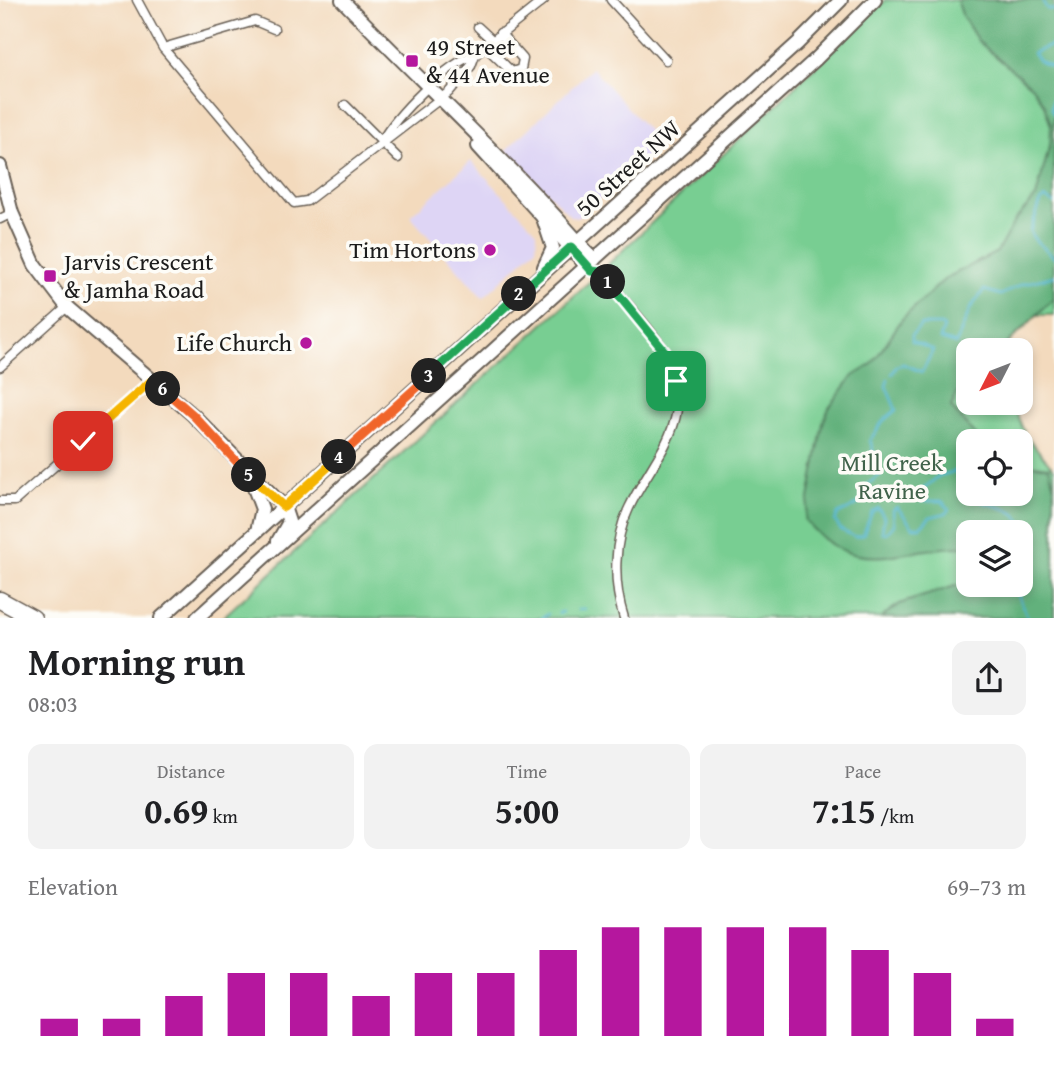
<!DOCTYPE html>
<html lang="en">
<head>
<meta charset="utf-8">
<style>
	body { margin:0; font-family:"Gentium Book Plus",serif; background:#f2f2f2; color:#202124; height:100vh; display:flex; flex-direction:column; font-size:26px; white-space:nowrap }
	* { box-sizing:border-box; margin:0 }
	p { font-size:23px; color:#757577 }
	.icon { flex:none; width:38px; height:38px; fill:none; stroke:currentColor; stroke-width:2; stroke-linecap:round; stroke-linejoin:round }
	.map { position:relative; height:618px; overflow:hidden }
	.panel { display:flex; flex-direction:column; background:#fff; flex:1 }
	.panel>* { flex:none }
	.needle { width:46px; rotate:228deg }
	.buttons { position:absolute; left:956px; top:338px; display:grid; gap:14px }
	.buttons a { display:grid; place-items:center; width:77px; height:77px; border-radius:14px; background:#fff; box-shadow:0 4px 10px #0003; font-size:35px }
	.pin { position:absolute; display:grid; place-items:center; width:60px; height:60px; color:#fff; margin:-30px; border-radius:14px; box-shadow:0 4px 10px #0006 }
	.km { position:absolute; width:35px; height:35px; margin:-18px; border-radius:50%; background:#222; color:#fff; font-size:19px; line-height:35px; text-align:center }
	.round { display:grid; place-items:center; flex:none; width:74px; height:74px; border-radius:14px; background:#f2f2f2 }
	.summary { display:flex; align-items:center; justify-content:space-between; height:119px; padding:0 28px }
	h1 { font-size:38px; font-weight:700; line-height:52px }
	.figures { display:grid; grid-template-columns:repeat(3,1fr); gap:10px; height:119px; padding:7px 28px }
	.figures div { display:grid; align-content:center; border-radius:14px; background:#f2f2f2; text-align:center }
	.figures b { font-size:35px; font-weight:700 }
	.figures small { font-size:19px; font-weight:400 }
	.figures p { font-size:19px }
	.chart { height:196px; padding:14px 28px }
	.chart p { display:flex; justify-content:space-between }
	.chart svg { width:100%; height:126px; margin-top:7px; stroke:#b5179e; stroke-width:6 }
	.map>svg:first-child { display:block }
</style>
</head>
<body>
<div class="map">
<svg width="1054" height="618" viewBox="0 0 1054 618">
	<rect width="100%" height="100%" fill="#fdfcf7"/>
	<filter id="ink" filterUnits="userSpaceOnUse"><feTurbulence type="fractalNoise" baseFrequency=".0143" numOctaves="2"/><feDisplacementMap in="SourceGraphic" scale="14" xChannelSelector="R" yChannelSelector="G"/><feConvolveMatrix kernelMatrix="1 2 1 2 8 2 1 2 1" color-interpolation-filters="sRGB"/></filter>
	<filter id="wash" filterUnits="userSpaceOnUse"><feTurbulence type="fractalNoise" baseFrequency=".00686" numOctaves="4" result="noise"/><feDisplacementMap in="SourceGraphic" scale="28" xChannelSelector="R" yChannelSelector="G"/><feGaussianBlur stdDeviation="1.57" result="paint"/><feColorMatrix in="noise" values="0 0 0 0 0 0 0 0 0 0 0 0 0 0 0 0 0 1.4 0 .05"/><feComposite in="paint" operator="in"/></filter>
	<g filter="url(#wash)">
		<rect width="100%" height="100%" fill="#f3dabd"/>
		<path fill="#ded5f5" d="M592,68L662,146L577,218L571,217L506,150Z
			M471,161L537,232L536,248L483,298L410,216Z"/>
		<path fill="#78ce92" stroke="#4a7557" stroke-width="2" fill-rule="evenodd" d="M885,0H1054V315H1037L1010,341L1008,350H968V402L1012,403L1026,436L1054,469V618H222L599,273ZM968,441H1020V494H968ZM968,532H1020V584H968Z"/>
		<path fill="#62b17c" stroke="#3f664c" stroke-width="2" d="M957,0H1054V298L1001,350H968V382L958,392L951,407L981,441H968V494H1020V463L1049,467L1054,487V618H881L899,604L958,585L1020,584V532H968V547C899,545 857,583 805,520L823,423L829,408L853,376L872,364L903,318L946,278L997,252L1015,220L1036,197L1050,144L1051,126L1044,105L1032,87L978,41L963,17Z"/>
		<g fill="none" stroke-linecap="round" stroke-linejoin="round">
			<path stroke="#4fb4ce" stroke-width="2.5" d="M1042,0L1047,9L1054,10
				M1054,44L1033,53L1039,61L1054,68
				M1054,93L1051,109L1054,115
				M1054,203L1045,198L1041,201L1030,231C1033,242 1047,248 1054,258
				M892,374L897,366L903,364L922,372L933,350L912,341V335L921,325H941L944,327L940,339L956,344L970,309L984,290L1001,295L1022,284L1054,276
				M888,379L886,386L896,410L883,421L870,440L880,475L868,484C864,504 856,506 838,514L835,521L841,530L855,537L863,535L872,512L878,508L884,517L882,532L887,533L894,525L893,510L897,507L913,527H920L930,517L946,513L949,509L942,501H921V491L939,476L963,469L968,475
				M970,494C981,505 996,504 1010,511C1024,517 1030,540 1034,553L1017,592L1028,618
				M578,610L585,609
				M559,613L563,612
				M542,618L548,614"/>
		</g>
	</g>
	<g filter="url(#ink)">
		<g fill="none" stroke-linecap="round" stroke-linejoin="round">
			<defs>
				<path id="street" d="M137,0L163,48L294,203L307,201L449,92L471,66L475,55L544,0
					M611,0L666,60
					M478,27L492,40
					M485,46L512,72L521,69L523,59L500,33
					M163,48L255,21L274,29
					M345,105L398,158
					M381,142C396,116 446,63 475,55
					M0,219L12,213
					M587,266L599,273C619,294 662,340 672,365C693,426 652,459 629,508C613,541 613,584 624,618
					M0,367L67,307
					M0,501H15L151,381"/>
				<path id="secondary" d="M342,0C426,87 516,168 594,260
					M478,146L587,266
					M0,166L12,213L35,265L67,307L193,415L284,507
					M251,480L262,509L257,531"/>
				<path id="primary" d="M542,215L553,248L544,267
					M278,541L289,522L284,507
					M161,618L798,43L841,0
					M197,618L816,59L875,0"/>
				<path id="highway" d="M0,600L33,618"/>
			</defs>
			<use href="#street" stroke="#675e54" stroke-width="11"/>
			<use href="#secondary" stroke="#675e54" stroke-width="16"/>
			<use href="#primary" stroke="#675e54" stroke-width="16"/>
			<use href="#highway" stroke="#675e54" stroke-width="19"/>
			<use href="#street" stroke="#fff" stroke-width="8"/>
			<use href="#secondary" stroke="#fff" stroke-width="12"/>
			<use href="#primary" stroke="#fff" stroke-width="12"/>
			<use href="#highway" stroke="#fff" stroke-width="16"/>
		</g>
	</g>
	<g fill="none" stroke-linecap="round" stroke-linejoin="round" filter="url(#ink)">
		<defs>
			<path id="split-1" d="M608,282L665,352L676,381"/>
			<path id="split-2" d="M519,294L571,247L592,271L599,272L608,282"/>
			<path id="split-3" d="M429,376L519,294"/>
			<path id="split-4" d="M339,457L429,376"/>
			<path id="split-5" d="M249,475L284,507L339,457"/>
			<path id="split-6" d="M163,389L193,415L249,475"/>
			<path id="split-7" d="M83,441L151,381L163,389"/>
		</defs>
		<use href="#split-1" stroke="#fff" stroke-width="14"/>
		<use href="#split-2" stroke="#fff" stroke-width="14"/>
		<use href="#split-3" stroke="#fff" stroke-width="14"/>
		<use href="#split-4" stroke="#fff" stroke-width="14"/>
		<use href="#split-5" stroke="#fff" stroke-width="14"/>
		<use href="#split-6" stroke="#fff" stroke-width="14"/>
		<use href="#split-7" stroke="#fff" stroke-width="14"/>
		<use href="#split-1" stroke="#22a559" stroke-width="9"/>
		<use href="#split-2" stroke="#22a559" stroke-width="9"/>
		<use href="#split-3" stroke="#22a559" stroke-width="9"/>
		<use href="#split-4" stroke="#f0652b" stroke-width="9"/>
		<use href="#split-5" stroke="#f5b400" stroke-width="9"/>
		<use href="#split-6" stroke="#f0652b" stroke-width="9"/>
		<use href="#split-7" stroke="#f5b400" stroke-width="9"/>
	</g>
	<g fill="#b5179e" stroke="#fdfcf7" stroke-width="2.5">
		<rect x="405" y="54" width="14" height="14" rx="3.5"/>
		<circle cx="490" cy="250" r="7"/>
		<rect x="43" y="269" width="14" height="14" rx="3.5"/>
		<circle cx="306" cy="343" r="7"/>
	</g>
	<g text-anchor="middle" stroke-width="7" stroke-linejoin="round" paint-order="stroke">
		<g font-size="24" fill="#1c1c1c" stroke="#fdfcf7" text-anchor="start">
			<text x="426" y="55">49 Street<tspan x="426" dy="28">&amp; 44 Avenue</tspan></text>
			<text x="476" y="258" text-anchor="end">Tim Hortons</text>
			<text x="64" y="270">Jarvis Crescent<tspan x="64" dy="28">&amp; Jamha Road</tspan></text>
			<text x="292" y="351" text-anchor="end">Life Church</text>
		</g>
		<g font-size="24" fill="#1c1c1c" stroke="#fdfcf7">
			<text transform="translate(628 168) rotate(-42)" y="8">50 Street NW</text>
		</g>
		<g font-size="24" fill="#41634b" stroke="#fdfcf7">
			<text x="892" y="471">Mill Creek<tspan x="892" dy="28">Ravine</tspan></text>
		</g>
	</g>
</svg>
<div class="buttons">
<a><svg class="needle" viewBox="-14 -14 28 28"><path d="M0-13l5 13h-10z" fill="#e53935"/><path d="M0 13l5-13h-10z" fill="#757577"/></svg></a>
<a><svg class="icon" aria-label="locate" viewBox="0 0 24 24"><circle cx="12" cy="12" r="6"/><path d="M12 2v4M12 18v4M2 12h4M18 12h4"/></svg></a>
<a><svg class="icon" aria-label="layers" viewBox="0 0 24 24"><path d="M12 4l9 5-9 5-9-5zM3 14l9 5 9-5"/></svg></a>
</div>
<div class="pin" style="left:676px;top:381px;background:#1e9e55"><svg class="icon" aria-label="arrive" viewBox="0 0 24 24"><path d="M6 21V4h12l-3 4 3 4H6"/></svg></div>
<div class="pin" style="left:83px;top:441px;background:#d93025"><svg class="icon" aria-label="check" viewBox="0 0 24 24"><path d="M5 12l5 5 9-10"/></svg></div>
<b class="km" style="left:608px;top:282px">1</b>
<b class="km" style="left:519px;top:294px">2</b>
<b class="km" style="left:429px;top:376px">3</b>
<b class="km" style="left:339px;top:457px">4</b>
<b class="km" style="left:249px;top:475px">5</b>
<b class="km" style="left:163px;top:389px">6</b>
</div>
<section class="panel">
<div class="summary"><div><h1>Morning run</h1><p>08:03</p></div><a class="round"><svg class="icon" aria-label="share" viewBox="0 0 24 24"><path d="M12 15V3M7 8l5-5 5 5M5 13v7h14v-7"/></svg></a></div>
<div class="figures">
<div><p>Distance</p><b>0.69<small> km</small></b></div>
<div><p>Time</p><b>5:00</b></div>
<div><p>Pace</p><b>7:15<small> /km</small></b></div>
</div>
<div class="chart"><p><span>Elevation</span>69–73 m</p>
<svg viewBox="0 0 160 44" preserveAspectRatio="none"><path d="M5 44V38M15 44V38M25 44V30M35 44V22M45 44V22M55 44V30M65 44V22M75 44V22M85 44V14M95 44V6M105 44V6M115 44V6M125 44V6M135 44V14M145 44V22M155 44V38"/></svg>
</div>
</section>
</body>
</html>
